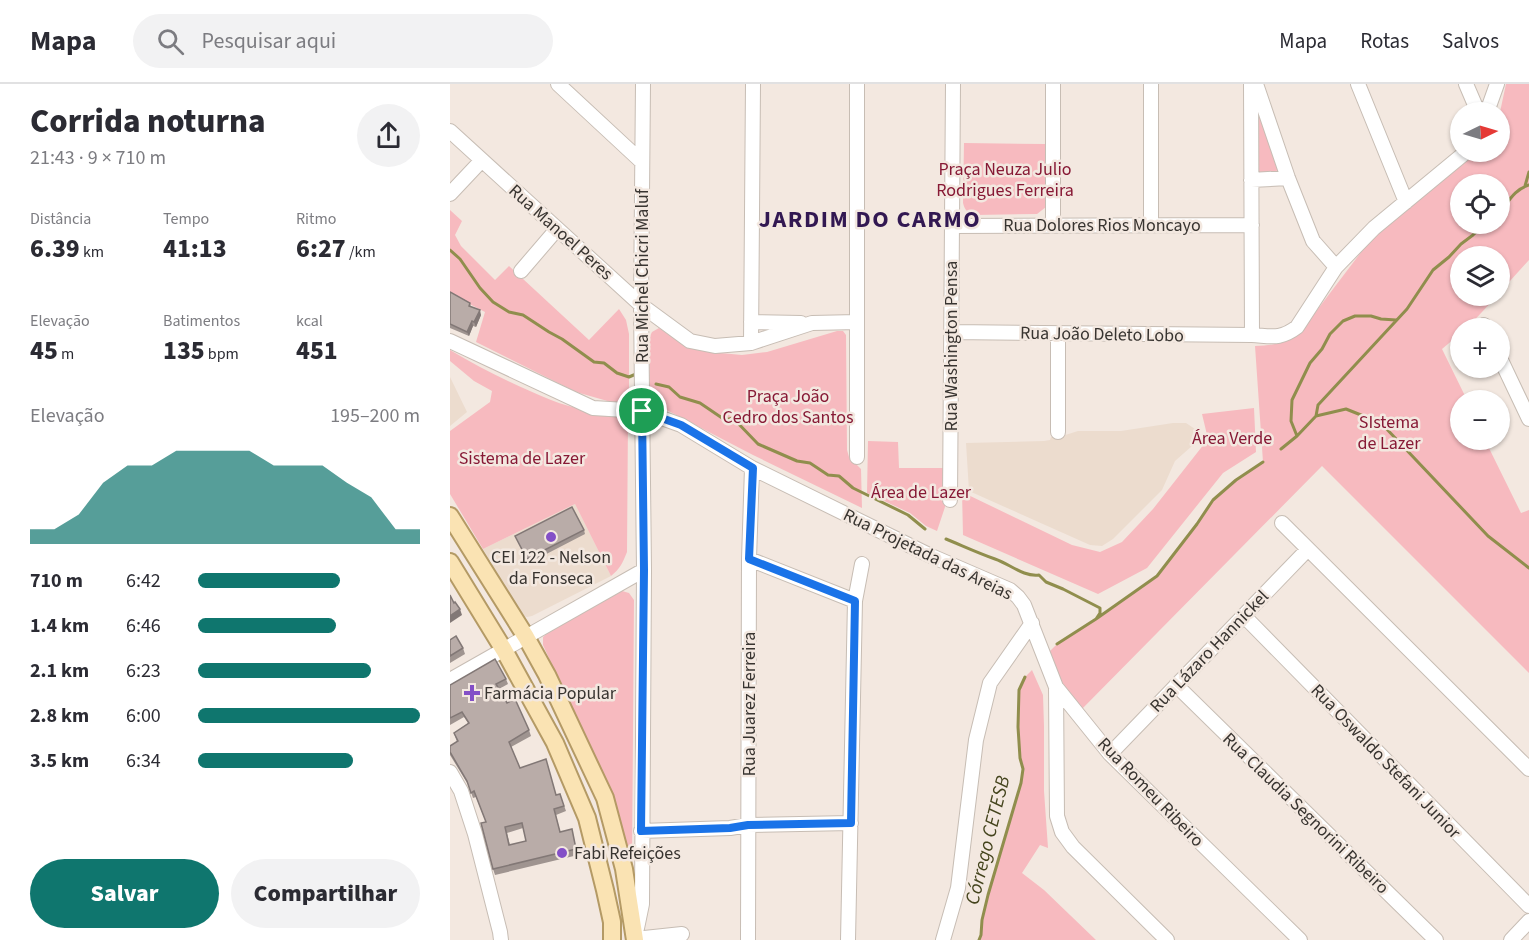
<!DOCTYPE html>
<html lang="pt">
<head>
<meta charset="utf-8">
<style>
	body { margin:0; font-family:"Source Sans 3",sans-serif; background:#f2f2f3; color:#2b2b33; height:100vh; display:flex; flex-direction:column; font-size:22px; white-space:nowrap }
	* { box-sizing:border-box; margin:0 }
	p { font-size:20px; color:#7c7c81 }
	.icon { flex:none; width:33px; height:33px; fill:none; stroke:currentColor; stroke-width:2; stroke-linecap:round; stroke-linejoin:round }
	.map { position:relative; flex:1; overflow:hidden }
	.drawer { display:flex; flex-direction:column; background:#fff; width:450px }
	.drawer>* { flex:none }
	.needle { width:39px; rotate:85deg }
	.tools { position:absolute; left:1000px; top:18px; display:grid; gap:12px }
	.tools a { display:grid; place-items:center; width:60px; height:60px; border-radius:50%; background:#fff; box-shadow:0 2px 4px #0004; font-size:30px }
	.pin { position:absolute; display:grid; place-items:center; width:51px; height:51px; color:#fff; margin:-26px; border:3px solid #fff; border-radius:50%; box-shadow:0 2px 6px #0007 }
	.round { display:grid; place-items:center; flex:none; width:63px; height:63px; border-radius:32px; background:#f2f2f3 }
	.overview { display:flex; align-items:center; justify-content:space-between; height:102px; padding:0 30px }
	h1 { font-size:33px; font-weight:800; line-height:45px }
	.stats { display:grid; grid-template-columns:repeat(3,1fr); gap:9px; height:102px; padding:6px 30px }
	.stats div { display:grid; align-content:center }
	.stats b { font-size:26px; font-weight:800 }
	.stats small { font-size:16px; font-weight:400 }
	.stats p { font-size:16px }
	.chart { height:168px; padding:12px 30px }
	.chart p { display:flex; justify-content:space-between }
	.chart svg { width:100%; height:108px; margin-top:6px; fill:#0f766e; opacity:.7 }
	.action { display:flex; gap:12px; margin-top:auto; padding:12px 30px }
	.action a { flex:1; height:69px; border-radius:36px; background:#0f766e; color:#fff; font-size:24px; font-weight:800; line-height:69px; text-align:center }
	.action a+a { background:#f2f2f3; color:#2b2b33 }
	ul { padding:0 30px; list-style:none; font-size:20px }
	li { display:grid; grid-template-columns:96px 72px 1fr; align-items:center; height:45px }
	li i { height:15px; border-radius:8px; background:#0f766e }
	header { display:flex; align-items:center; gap:36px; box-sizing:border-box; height:84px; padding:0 30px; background:#fff; border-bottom:2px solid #e1e1e2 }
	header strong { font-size:28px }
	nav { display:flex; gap:33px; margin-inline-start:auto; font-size:21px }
	.search { width:420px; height:54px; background:#f2f2f3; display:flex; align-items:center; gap:15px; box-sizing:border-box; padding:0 21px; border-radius:33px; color:#7c7c81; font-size:22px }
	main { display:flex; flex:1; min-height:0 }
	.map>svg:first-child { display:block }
</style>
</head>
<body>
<header>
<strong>Mapa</strong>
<div class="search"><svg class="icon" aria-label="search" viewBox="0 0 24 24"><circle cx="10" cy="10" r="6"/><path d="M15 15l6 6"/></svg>Pesquisar aqui</div>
<nav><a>Mapa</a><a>Rotas</a><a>Salvos</a></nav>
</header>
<main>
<section class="drawer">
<div class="overview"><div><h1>Corrida noturna</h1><p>21:43 · 9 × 710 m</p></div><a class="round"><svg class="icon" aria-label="share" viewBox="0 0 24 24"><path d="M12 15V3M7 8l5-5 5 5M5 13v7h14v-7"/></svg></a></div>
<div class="stats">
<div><p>Distância</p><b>6.39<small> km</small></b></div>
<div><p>Tempo</p><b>41:13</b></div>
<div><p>Ritmo</p><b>6:27<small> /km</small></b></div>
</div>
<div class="stats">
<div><p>Elevação</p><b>45<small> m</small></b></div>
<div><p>Batimentos</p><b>135<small> bpm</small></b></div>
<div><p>kcal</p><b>451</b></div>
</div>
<div class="chart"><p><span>Elevação</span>195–200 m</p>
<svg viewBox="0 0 160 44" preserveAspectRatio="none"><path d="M0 44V38L10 38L20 32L30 19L40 12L50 12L60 6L70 6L80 6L90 6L100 12L110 12L120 12L130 19L140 25L150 38L160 38V44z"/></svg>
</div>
<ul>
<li><b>710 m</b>6:42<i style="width:64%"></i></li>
<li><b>1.4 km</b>6:46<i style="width:62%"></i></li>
<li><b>2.1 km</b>6:23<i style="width:78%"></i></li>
<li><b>2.8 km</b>6:00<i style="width:100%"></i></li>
<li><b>3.5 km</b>6:34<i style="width:70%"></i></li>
</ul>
<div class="action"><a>Salvar</a><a>Compartilhar</a></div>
</section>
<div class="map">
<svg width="1079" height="856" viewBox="0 0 1079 856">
	<rect width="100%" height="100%" fill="#f3e8e0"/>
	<path fill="#ecdcce" d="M0,293L17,328L0,342Z
		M723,339H736L745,345L746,352L742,362L725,377L712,406L663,455L652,462L640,461L519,407L516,359L594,357L600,356L601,353H609L628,347H671Z
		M125,420L161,492L82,532L77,533L73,532L33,465Z"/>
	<path fill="#f7babf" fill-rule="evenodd" d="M1056,0H1079V176L1050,208V172H1011V212H1047L1017,244H1011V249L992,265L1017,316H1011V356H1035L1071,429L1079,426V589L872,382L631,626L619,614L597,570L607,560L646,535L707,492L747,440L763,416L786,396L813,378L805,262C828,261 839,259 855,242L915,163L944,135L1024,68H1050V28ZM1011,100H1050V140H1011Z
		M806,19L831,86L804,91Z
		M514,59L595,60L596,123L587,130L525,131C518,129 515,127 513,119Z
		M0,126L12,137L5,151L11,162L45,196L59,182L139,256L169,225L176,236L179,250V314L176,319L168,320L126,308L26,258L35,228L0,210Z
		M209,244L237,263L260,268L292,271L317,268L387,247H393L396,251L397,366L399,373L411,385L412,424L303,371L203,319L199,306L200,252L202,248Z
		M0,266C32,285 66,302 101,316C123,325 154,330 178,334L177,468C173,478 170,485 161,492L125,420L33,465L0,410V347L40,318L42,307L24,297L0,277Z
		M804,324L806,368L773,389L697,484L648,510L513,451L512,408L622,461L650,468L672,458L703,425L758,355L752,330Z
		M418,357L448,358L449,384H496V420L487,447L476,442L460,429L417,409Z
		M172,507L179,509L184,516L182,781L180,780L154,694L93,561V553L101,546Z
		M582,586L593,611L594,642V707L598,764L590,761L572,789L594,806L646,856H529L531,851L532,836L538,811L571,699L573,685L570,674L568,643L569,606L575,593Z"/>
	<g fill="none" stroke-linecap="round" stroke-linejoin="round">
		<path stroke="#908e4d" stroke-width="3" d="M1075,102L1079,88
			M1050,128C1059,117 1065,105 1079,101
			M0,166L10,175L30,204L43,218L59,228L73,231L99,248L112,255L144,278L154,279L167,289L179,293L186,290
			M206,300L219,303L230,313L250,319L275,336L283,334L308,360L347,377L360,379L378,391L389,392L403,404L458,431L475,445
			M866,332L896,325L931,339L1038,452L1079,484
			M847,352L841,337L842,316L860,279L872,265L880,250L893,237L905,232H921L931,235L946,236
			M831,365L847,352L866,332L868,321L957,225L983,186L999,173L1011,160L1023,151L1035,140
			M496,455C513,462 528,469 545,475C560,480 573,493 589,491L596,498L613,505L650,524V529L646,535L607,560
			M646,535L707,492L747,440L763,416L786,396L813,378
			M529,856L531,851L532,836L538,811L571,699L573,685L570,674L568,643L569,606L575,593"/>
		<defs>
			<path id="minor" d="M108,0L192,78
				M801,0L802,251
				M806,0L838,94L863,157L886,183
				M908,0L956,118
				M1016,0L1028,28
				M1037,28L1047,0
				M0,47L191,221L240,257L265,262L301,259L362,239L407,238
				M801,96L838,94
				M0,110L32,76
				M701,141V0
				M502,142L802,141
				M603,142V0
				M71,187L107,145
				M301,238L351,239
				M1034,241L1036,244
				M501,248L802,251C821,252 830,256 847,243L886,183L924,144L1016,68
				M0,257L143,324L192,327L231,341L302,384L479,471L560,506L568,513L574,521L606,603L660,670L850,856
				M301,259L303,0
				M1050,274L1079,335
				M608,348V249
				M407,373V0
				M500,416L503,0
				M832,439L1079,685
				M299,475L405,517
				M794,532L1079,822
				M0,596L194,486
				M726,601L986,856
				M606,603L607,732L612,748L623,763L717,856
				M660,670L858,465
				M0,688L11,707L25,750L50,848L51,856
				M191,747L280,744L298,741L401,739
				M186,849L192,820L194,486L191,221L193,0
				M185,855L232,850
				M298,856L299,475L302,384
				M398,856L405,517L412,480
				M493,856L508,804L526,656L540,599L582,539
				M1061,856L1079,837"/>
			<path id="major" d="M0,432L76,553L97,591L155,714L174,785L185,856
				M0,478L54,566L105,659L137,734L155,806L162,838V856"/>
		</defs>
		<use href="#minor" stroke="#c7bdb4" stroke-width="16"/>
		<use href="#major" stroke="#b49a65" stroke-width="20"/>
		<use href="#minor" stroke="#fff" stroke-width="14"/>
		<use href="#major" stroke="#fae3b3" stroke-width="16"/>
	</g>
	<path fill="#9f9490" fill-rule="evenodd" d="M0,208L20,219L21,223L31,231L26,243L23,242L19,252L0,244Z
		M134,446L135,450L79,479L65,452Z
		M0,556L13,564L15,570L0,579Z
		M56,595L58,600L49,605L57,619L79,646L81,652L61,663L70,684L106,711L110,710L116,727L106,731L110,748L123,751L128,771L45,791L43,785L36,738L26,713L23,714L19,702L0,671V662L7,658L4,649L18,639L14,633L0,641V601ZM73,744L76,757L60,761L57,749Z"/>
	<path fill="#827876" d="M30,226L31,231L26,243L24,238Z
		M22,237L23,242L19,252L17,248Z
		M10,525L12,531L0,539V532Z"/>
	<path fill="#b9aca8" stroke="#827876" stroke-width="1.5" fill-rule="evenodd" d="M0,208L20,219L19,222L30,226L24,238L22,237L17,248L0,240Z
		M122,423L134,446L77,475L65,452Z
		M0,511L4,519L5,518L10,525L0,532Z
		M6,552L13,564L0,572V556Z
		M45,575L56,595L46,600L57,619L65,615L79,646L59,658L70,684L96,675L106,711L110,710L114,722L104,725L110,748L122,745L126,765L43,785L31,739L36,738L24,707L21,709L17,697L0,668V662L8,657L4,649L19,639L12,628L0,634V601ZM72,739L76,757L59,761L55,743Z"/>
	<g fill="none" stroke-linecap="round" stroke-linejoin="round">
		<defs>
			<path id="route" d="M192,327L231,341L303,384L299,475L405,517L401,739L298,741L280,744L191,747L194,486Z"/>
		</defs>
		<use href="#route" stroke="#fff" stroke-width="12"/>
		<use href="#route" stroke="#1a73e8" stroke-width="8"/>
	</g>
	<g fill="#834fc7" stroke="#f3e8e0" stroke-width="2">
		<circle cx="101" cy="453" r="6"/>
		<path d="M19 600h6v6h6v6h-6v6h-6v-6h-6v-6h6z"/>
		<circle cx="112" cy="769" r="6"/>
	</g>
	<g text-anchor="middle" stroke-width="5" stroke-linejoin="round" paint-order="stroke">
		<g font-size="18" fill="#871935" stroke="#f3e8e0">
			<text x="555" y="91">Praça Neuza Julio<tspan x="555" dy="21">Rodrigues Ferreira</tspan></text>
			<text x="338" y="318">Praça João<tspan x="338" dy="21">Cedro dos Santos</tspan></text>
			<text x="939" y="344">SIstema<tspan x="939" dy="21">de Lazer</tspan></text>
			<text x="782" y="360">Área Verde</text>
			<text x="72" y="380">Sistema de Lazer</text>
			<text x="471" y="414">Área de Lazer</text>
		</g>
		<g font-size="18" fill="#383430" stroke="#f3e8e0">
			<text x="652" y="147">Rua Dolores Rios Moncayo</text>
			<text transform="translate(111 148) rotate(42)" y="6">Rua Manoel Peres</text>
			<text transform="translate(192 192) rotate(-90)" y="6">Rua Michel Chicri Maluf</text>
			<text transform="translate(652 250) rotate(1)" y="6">Rua João Deleto Lobo</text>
			<text transform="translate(501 262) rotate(-90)" y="6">Rua Washington Pensa</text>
			<text transform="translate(478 470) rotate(26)" y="6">Rua Projetada das Areias</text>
			<text transform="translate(759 567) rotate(-46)" y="6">Rua Lázaro Hannickel</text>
			<text transform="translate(299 620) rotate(-90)" y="6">Rua Juarez Ferreira</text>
			<text transform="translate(936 677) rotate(46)" y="6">Rua Oswaldo Stefani Junior</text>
			<text transform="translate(701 708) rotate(46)" y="6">Rua Romeu Ribeiro</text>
			<text transform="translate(856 729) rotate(44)" y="6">Rua Claudia Segnorini Ribeiro</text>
		</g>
		<g font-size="18" fill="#383430" stroke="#f3e8e0" text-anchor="start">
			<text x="101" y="479" text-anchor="middle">CEI 122 - Nelson<tspan x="101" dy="21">da Fonseca</tspan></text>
			<text x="34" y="615">Farmácia Popular</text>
			<text x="124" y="775">Fabi Refeições</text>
		</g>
		<g font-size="20" font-style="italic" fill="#44441d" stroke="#f3e8e0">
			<text transform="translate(537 756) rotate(-76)" y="7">Córrego CETESB</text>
		</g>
		<g font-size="24" font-weight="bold" letter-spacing="1.5" fill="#321852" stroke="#f3e8e0">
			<text x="420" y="143">JARDIM DO CARMO</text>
		</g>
	</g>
</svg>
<div class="tools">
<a><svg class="needle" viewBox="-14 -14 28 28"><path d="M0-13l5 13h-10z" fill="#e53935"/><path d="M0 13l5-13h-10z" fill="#7c7c81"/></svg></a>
<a><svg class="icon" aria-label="locate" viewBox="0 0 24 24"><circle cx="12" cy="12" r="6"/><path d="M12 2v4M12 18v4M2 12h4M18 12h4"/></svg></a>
<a><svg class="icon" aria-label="layers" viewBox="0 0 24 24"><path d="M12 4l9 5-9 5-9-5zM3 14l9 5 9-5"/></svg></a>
<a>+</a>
<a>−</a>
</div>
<div class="pin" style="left:192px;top:327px;background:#1e9e55"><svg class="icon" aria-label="arrive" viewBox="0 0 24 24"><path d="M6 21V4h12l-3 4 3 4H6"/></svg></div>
</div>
</main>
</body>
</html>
